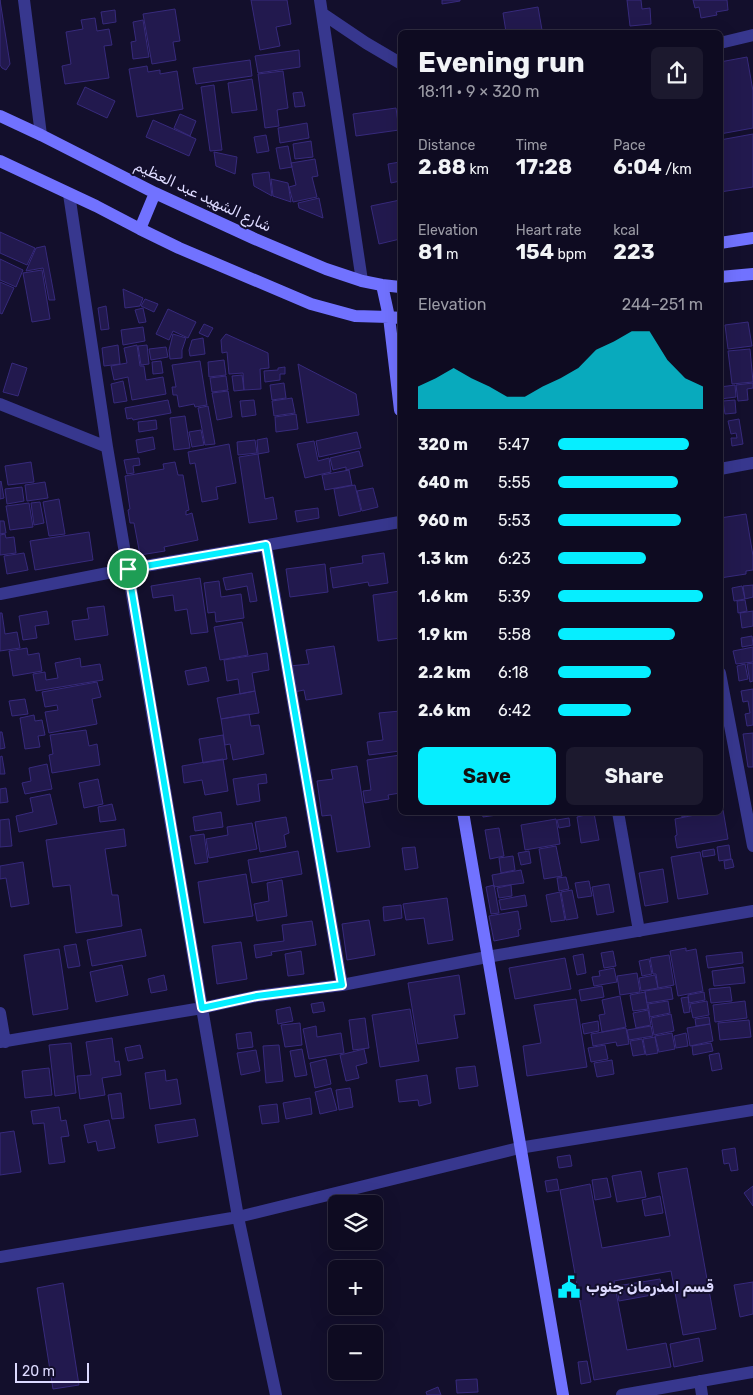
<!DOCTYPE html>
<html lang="en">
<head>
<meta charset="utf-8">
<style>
	body { margin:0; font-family:Rubik,"Noto Naskh Arabic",sans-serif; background:#1c192e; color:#f1f3f6; height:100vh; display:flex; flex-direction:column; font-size:19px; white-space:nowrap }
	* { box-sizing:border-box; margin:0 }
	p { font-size:16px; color:#9b9ba5 }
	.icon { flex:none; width:28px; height:28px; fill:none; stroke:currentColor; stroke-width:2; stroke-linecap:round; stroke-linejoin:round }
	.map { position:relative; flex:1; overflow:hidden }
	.panel { position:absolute; left:398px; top:30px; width:325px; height:785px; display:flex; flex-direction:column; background:#0e0b21; border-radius:8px; box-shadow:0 5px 20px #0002,0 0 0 1px #2e2b3f }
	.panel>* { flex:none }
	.fabs { position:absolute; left:328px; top:1195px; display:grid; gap:10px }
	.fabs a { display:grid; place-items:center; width:55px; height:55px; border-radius:8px; background:#0e0b21; box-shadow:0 5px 20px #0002,0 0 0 1px #2e2b3f; font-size:25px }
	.scale { position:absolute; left:15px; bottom:12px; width:74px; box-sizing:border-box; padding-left:5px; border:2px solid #dddaff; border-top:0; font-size:14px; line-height:18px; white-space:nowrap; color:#dddaff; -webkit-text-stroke:4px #130f2c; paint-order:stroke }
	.pin { position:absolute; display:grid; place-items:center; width:42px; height:42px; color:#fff; margin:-21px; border:2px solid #fff; border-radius:50%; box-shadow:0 1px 5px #0007 }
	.round { display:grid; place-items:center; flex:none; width:52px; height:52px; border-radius:8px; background:#1c192e }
	.head { display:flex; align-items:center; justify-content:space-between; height:85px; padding:0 20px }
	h1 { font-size:28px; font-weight:700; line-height:38px }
	.stats { display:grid; grid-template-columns:repeat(3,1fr); gap:8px; height:85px; padding:5px 20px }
	.stats div { display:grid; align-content:center }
	.stats b { font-size:21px; font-weight:700 }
	.stats small { font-size:14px; font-weight:400 }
	.stats p { font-size:14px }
	.chart { height:140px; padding:10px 20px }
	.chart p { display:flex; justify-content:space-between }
	.chart svg { width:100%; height:90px; margin-top:5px; fill:#06eeff; opacity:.7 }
	.primary-button { display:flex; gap:10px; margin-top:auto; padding:10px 20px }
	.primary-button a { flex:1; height:58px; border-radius:8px; background:#06eeff; color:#111; font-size:20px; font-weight:700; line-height:58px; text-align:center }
	.primary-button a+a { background:#1c192e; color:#f1f3f6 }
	ul { padding:0 20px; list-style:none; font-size:16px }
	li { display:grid; grid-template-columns:80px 60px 1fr; align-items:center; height:38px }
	li i { height:12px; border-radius:6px; background:#06eeff }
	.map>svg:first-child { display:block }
</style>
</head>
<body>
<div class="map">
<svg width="753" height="1395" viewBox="0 0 753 1395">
	<rect width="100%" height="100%" fill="#130f2c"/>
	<path fill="#22194e" stroke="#372a7c" d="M0,0L10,64L6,70L2,68L0,65Z
		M251,0H287L291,24L276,27L280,46L260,50Z
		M442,0H460V1L442,4Z
		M627,0H641L642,9L650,8L651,24L630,26Z
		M693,0H727L728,10L716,12L717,15L701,18L699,7L695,8Z
		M538,7L542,30L525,32H506L503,13Z
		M175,9L180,41L173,42L176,60L152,64L143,14Z
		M115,10L116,22L103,24L101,12Z
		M95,18L97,31L109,29L112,45L104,46L109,78L65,84L62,66L71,64L66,32L83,29L81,20Z
		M143,20L149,57L133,59L131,42L136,41L133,22Z
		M299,50L300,67L258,73L255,56Z
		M747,57L753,91V128L720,134V62Z
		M250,60L252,76L196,84L193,68Z
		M147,66L148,72L160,70V74L177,71L183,109L137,117L129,69Z
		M283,71L288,108L277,110L279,126L265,128L258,74Z
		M252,79L257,110L232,113L228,83Z
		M214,85L222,150L210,151L201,87Z
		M85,87L115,101L107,118L77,104Z
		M302,92L305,106L295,107L293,93Z
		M396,108L399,130L356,136L353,114Z
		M180,114L196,121L190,136L174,128Z
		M153,120L196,139L189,156L146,137Z
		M307,123L309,138L280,143L278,128Z
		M753,134V187L720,192V140Z
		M266,135L269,151L257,153L254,137Z
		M311,141L313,157L295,159L293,144Z
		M288,146L292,167L280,169L276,148Z
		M214,152L237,157L235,174L216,166Z
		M315,159L318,176L312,177L317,197L293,202L289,187L296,185L291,163Z
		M400,162V181L391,183L388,164Z
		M269,172L272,196L254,186L252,174Z
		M271,179L288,183L291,202L273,196Z
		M319,198L323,218L299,208L298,203Z
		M400,200V239L379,244L371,206Z
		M0,232L35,248L27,265L0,253Z
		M45,246L55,300H49L43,268L26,271L36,248Z
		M0,259L23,270L16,287L0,280Z
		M42,270L50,319L32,322L23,273Z
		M0,282L14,288L2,314L0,313Z
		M123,289L143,298L140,306L125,308Z
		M145,299L158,304L154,312L141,306Z
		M106,306L109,329L101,330L98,308Z
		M143,308L146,322L139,323L135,310Z
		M168,309L196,322L188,338L173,331L169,340L156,334Z
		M748,322L752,346L728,349L725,325Z
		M204,324L213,328L208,337L199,333Z
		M143,327L145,341L123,345L121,330Z
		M173,334L186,338L182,350V358L170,359L169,350Z
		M226,334L268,353L269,368L260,369L261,389L244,390L243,373L229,374L227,352L222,353L221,340Z
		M203,338L205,354L190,356L189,350L192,340Z
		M118,345L120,364L104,366L102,348Z
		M137,345L140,366H144L146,380L163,377L166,394L132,400L128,377L114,380L111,366L127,363L124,348Z
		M147,345L149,364L141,365L138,346Z
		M166,347L168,357L151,360L149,349Z
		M750,349L753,382L732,384L728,351Z
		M224,360L226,375L209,377L208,362Z
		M161,361L163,373L153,374L152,362Z
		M200,361L207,405L195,407L194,404L179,407L177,395H173L172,387H176L172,365Z
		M12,363L27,368L18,396L3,392Z
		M298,364L356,394L359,415L307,423Z
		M285,367V374H280V380L265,382L264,371L278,370V368Z
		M242,375L244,390L234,391L232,376Z
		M226,376L228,390L212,392L210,378Z
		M123,381L127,401L114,403L111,384Z
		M284,383L286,398L272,400L270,385Z
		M753,383V388L747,389L748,400L738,401L736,385Z
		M735,385L736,397L720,399V387Z
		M228,391L232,417L217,420L212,393Z
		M292,398L295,413L274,416L272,401Z
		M168,400L171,413L133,420L132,418L127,419L125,408Z
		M254,400L256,415L242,417L240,401Z
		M735,400L736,413L725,414L723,401Z
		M208,406L215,444L205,445L198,408Z
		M296,414L298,429L276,432L275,417Z
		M185,416L190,448L174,450L170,418Z
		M739,419L743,444L732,446L731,438H737L736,433L731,434L728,421Z
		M156,420L157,429L139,432L138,422Z
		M201,430L204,445L192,447L189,432Z
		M357,432L361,448L319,457L316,441Z
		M153,437L155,449L138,453L136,440Z
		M267,438L269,452L258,454L257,440Z
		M255,440L257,453L238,455L237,442Z
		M314,441L318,461L329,458L331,472L305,478L297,444Z
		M229,444L236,483L216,487L218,499L202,502L195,463L190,464L188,452Z
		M359,451L363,466L346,470V467L333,470L330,458Z
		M258,454L265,499L273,497L277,519L249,523L239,457Z
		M139,458L140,465L133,466L134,473L127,474L124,460Z
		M31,462L34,482L8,485L5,466Z
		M175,462L178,475H183L189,510L186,511V515L192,513L198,540L164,547L165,551L140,555L134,523H130L128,510L130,509L125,476L164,469L163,464Z
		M349,470L352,485L325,490L322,475Z
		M1,481L4,498L0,499V482Z
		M45,482L48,498L27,501L25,485Z
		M355,485L361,511L339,516L334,489Z
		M22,487L24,501L7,504L5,489Z
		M373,488L378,507L362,511L357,491Z
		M59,499L65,534L49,536L43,502Z
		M40,502L44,523L34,525L31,503Z
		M29,503L33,527L10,530L6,506Z
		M318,508L319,518L297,522L295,511Z
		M746,514L753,556V570L746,571V574L720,578V518Z
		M0,521H4L6,533L0,534Z
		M89,532L93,560L35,570L30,541Z
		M5,534L6,538L14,537L16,553L0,555V535Z
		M24,553L28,570L7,574L4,556Z
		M384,553L388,583L369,586L368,582L333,588L330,568L363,563L362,556Z
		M325,564L328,592L290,597L286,569Z
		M252,573L257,601L250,602L247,586L226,590L223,578Z
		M200,578L208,632L191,634L187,609L175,611L173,595L153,598L151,586Z
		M219,581L221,597L241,594L244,618L216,622L215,612L208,613L204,583Z
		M753,585V597L745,599L743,586Z
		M742,586L745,599L734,601L732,588Z
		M400,591V638L378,641L373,595Z
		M745,600L747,611L738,613L737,601Z
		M104,606L108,635L75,640L72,621L89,619L87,608Z
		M47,611L49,624L35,626L37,638L23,640L19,616Z
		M753,611V626L742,628L740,613Z
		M0,613H2L5,634L17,632L20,648L0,651Z
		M242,622L248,655L220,660L214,627Z
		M752,636L753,645L742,647L741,638Z
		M334,646L342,694L306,700L304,690L294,692L290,666L309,664L306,650Z
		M753,647V662L736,664L733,651Z
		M27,648L28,655L39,653L42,671L13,676L9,651Z
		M267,653L269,670L252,673L255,691L240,694L238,679L227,681L224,660Z
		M80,658L81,667L100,664L103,680L36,691L33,674L45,672L46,680L58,678L55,663Z
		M753,663V681L750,682L747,664Z
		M745,664L748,679L739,681L737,666Z
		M206,667L209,681L188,685L185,671Z
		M97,682L101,697L92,699L97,724L49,733L45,712L58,710L57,705L45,707L42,692Z
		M753,689V725L747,726L745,714L750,713L748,701L743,702L741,691Z
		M255,691L259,713L221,719L217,698Z
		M25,699L28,714L12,716L9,701Z
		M400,711V751L369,755L367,742L383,740L379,713Z
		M249,714L251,726L259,725L264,754L233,760L230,744L225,745L221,719Z
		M34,715L35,721L42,720L45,735L38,736L40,747L25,749L20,718Z
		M86,730L89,746L97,744L100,765L52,773L49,755L53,754L50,735Z
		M0,732H2L5,748L0,749Z
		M753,733V767H748L743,734Z
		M223,735L227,759L203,763L199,739Z
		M400,755V793L388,795L389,799L365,803L363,791L371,790L367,760Z
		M2,756L5,774H0V757Z
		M223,759L228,791L205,795L202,780L184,783L182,766Z
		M47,764L52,789L25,794L22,783L31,781L29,768Z
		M357,766L370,847L337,852L331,815L322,816L317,781L333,779L331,770Z
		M266,774L267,783L258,784L260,801L237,805L233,779Z
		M98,779L103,804L84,808L79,783Z
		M6,788L8,802L0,803V789Z
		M50,794L57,824L19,832L16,816L33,812L30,798Z
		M112,804L116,820L100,822L98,807Z
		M723,810L728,839L677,848L675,836L677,835L675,819L710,812H720V811Z
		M221,812L223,827L195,831L193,817Z
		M482,812H497V815L483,817Z
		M681,812H705L682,817Z
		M594,813L599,840L581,843L577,817Z
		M286,817L289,833L284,835L286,847L260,852L255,822Z
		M569,818L570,826L559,828L557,820Z
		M9,819L12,846L0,847V820Z
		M556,819L560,844L525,850L521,825Z
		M252,823L257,849L209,858L206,839L228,835L227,827Z
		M499,828L504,856L490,859L485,830Z
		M124,829L126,846L105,849L112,895H118L122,926L76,933L70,885L53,887L46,840Z
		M204,834L208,862L195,864L190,836Z
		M729,845L731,859L719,861L717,847Z
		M556,846L562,876L544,879L539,849Z
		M415,847L418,868L405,870L402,848Z
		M714,849L715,855L703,857L702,851Z
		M298,851L302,874L252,883L248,860Z
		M529,851L531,863L521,865L518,853Z
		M700,852L708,894L678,899L671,857Z
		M513,856L515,870L501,873L499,858Z
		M732,859L734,867L725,869L724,861Z
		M23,862L29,904L11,907L6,878L0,879V866Z
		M663,869L668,902L645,906L639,873Z
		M521,870L524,883L494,887L492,875Z
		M246,874L253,916L204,923L198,882Z
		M566,877L569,889L559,891L557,878Z
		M282,880L287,916L257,921L254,904L269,901L267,883Z
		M589,881L592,896L578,898L575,883Z
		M609,884L614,912L597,915L592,887Z
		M494,885L499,913L491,914L486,887Z
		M511,885L512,896L499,898L497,888Z
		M572,890L578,918L566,920L561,892Z
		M560,892L565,920L551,922L546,895Z
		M525,895L527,906L501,910L499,900Z
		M447,898L453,940L428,944L424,918L406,920L403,904Z
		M401,905L402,918L384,921L383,907Z
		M518,911L521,929L518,930L519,936L494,941L489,916Z
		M369,920L375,955L347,960L342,924Z
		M312,921L316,945L271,952L272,955L256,958L254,945L284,941L282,925Z
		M141,929L146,956L92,966L87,940Z
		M241,942L247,979L217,984L212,946Z
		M76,944L80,966L68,968L64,946Z
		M686,948V951L696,949L703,991L678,996L670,951Z
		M59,949L68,1009L33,1015L24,955Z
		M301,951L304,974L288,976L285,954Z
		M613,951L616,966L604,968L601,953Z
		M742,952L743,963L708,968L706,956Z
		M583,954L586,973L577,975L573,956Z
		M669,955L674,985L658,988L656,974H653L650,958Z
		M565,958L571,989L515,999L509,968Z
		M649,959L652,974L642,976L639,961Z
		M122,965L128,995L96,1002L90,972Z
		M743,967L745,983L714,986L712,971Z
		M614,968L617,982L594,986L592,977L600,976L599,971Z
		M637,973L640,992L620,995L617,976Z
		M164,975L167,990L151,993L148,979Z
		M459,975L465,1014L454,1015L458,1038L418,1044L408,983Z
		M655,975L658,988L641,991L639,978Z
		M602,986L604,997L581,1001L579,990Z
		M671,987L673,999L647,1003L645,991Z
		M730,987L732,1001L711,1003L709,989Z
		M645,992L648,1009L633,1011L630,995Z
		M704,992L705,1000L689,1003L688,995Z
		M620,996L626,1027L602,1032L599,1015L605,1014L602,1000Z
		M688,997L690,1012L684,1013L681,998Z
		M576,999L587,1067L527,1076L523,1046L541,1043L534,1005Z
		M668,1001L670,1013L650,1017L648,1004Z
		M707,1001L709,1015L693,1018L690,1004Z
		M745,1001L747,1018L715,1022L713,1005Z
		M323,1002L325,1011L313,1013L311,1004Z
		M290,1007L293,1021L278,1024L276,1010Z
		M410,1009L419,1061L380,1067L372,1015Z
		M648,1010L651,1025L636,1028L633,1013Z
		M671,1014L674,1031L654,1035L651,1018Z
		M709,1017L710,1024L696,1026L695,1019Z
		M365,1018L369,1048L353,1050L349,1020Z
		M749,1020L751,1037L720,1040L718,1023Z
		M598,1021L599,1031L584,1034L582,1024Z
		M300,1023L302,1045L285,1047L281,1025Z
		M710,1024L713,1041L690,1046L687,1028Z
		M316,1026L317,1037L341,1033L344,1053L309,1059L303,1029Z
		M651,1026L653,1036L629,1040L627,1030Z
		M626,1028L629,1044L617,1046L616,1042L593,1046L591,1034Z
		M251,1032L253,1047L238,1049L236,1034Z
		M672,1033L675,1049L659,1052L655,1036Z
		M686,1033L688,1046L676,1048L674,1036Z
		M655,1037L658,1053L646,1055L643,1039Z
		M112,1038L115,1062L119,1061L121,1075L102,1078L105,1095L80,1099L77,1076L91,1075L86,1042Z
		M642,1039L645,1054L633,1056L630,1041Z
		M71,1043L76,1093L55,1096L49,1045Z
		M711,1043L713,1051L693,1055L692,1046Z
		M140,1045L143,1058L128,1061L125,1048Z
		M279,1045L283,1081L266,1083L263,1046Z
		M605,1045L608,1059L591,1062L588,1048Z
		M302,1049L307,1075L295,1077L290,1051Z
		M364,1049L367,1063L356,1066L359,1078L346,1081L340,1055Z
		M256,1050L260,1071L241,1075L237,1053Z
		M719,1053L722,1069L712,1071L709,1055Z
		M326,1059L331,1084L315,1088L310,1063Z
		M612,1060L614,1074L597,1077L594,1063Z
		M475,1066L478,1086L459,1089L456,1068Z
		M49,1068L52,1095L25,1098L22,1071Z
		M165,1070L166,1081L177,1079L181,1104L150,1109L145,1073Z
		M427,1075L431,1103L419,1106L418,1100L399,1102L396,1080Z
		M331,1088L337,1110L320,1114L315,1092Z
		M350,1088L353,1107L339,1110L336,1090Z
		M121,1093L124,1118L112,1119L108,1095Z
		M310,1098L312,1114L286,1119L283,1103Z
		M277,1104L279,1122L262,1124L259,1106Z
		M59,1107L61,1121L66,1120L69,1136L61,1137L65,1162L49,1164L44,1123L33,1124L31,1111Z
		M195,1119L198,1136L158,1143L155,1125Z
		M109,1120L115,1148L98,1151L96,1141L88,1143L84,1125Z
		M14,1131L21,1172L0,1175V1133Z
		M735,1148L738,1170L731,1171L729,1163L724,1164L722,1150Z
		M570,1155L572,1166L559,1168L557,1157Z
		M687,1168L716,1329L683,1335L671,1271L614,1281L627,1350L666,1343L671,1367L594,1380L560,1190L590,1184L602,1248L670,1236L658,1173Z
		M641,1171L646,1197L617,1202L612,1176Z
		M607,1178L611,1197L595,1200L592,1180Z
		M557,1179L559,1190L547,1192L545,1181Z
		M753,1186V1206L744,1193Z
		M660,1196L663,1213L645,1216L642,1200Z
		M660,1279L663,1293L619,1301L617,1286Z
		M753,1282V1314L740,1317L734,1285Z
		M63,1283L79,1385L53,1389L37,1288Z
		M699,1338L703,1361L674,1367L670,1344Z
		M587,1361L591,1382L581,1384L578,1362Z
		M477,1379L478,1392L457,1393L456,1380Z
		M438,1387L441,1395H427L426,1392Z"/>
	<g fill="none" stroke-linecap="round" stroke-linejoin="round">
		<path stroke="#37378e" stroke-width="12" d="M24,0L41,135
			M320,0L362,281
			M323,14L366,43L400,63
			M720,43L753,35
			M69,194L107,447L202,1008L238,1217L276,1395
			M0,404L107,447
			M720,469L753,463
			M266,545L342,985
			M0,594L128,569L400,522
			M720,673L753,846
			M618,812L639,931
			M0,1013L5,1042
			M0,1042L202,1008L257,996L342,985L487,957L753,911
			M0,1257L238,1217L519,1148L753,1110
			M700,1381L702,1395
			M622,1395L753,1372"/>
		<path stroke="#7172ff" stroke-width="12" d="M0,116L41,135L155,193L255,239L326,269L362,281L382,285L400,287
			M0,161L96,206L140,229L179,248L311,304L355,316L389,317L400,318
			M140,229L155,193
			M720,243L753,238
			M720,277L753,274
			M382,285L389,317L400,410
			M463,812L563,1395"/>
	</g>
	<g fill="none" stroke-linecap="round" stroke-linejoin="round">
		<defs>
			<path id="route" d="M266,545L342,985L257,996L202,1008L128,569Z"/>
		</defs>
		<use href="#route" stroke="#fff" stroke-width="10"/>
		<use href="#route" stroke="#06eeff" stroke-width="6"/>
	</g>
	<defs>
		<symbol id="civic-bare" viewBox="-9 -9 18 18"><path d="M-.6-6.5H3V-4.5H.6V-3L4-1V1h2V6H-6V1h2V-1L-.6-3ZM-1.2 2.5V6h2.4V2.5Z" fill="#06eeff" stroke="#130f2c" stroke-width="2.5" paint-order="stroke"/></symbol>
	</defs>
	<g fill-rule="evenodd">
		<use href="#civic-bare" x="553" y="1271" width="32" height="32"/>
	</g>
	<g text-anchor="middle" stroke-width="4" stroke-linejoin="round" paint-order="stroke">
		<g font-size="15" fill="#dddaff" stroke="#130f2c">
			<text transform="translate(203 196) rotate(25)" y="5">شارع الشهيد عبد العظيم</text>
		</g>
		<g font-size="15" font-weight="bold" fill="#dddaff" stroke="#130f2c" text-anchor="start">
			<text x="586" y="1292">قسم امدرمان جنوب</text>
		</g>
	</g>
</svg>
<div class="fabs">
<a><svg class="icon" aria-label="layers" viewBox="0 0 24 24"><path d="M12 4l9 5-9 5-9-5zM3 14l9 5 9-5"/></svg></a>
<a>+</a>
<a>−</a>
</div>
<div class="scale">20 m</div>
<div class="pin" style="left:128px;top:569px;background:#1e9e55"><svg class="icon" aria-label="arrive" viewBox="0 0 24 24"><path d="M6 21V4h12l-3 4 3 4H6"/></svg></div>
<section class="panel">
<div class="head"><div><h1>Evening run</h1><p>18:11 · 9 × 320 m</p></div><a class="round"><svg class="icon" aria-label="share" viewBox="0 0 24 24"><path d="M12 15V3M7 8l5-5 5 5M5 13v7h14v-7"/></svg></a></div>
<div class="stats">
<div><p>Distance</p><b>2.88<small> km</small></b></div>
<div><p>Time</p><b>17:28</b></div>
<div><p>Pace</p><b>6:04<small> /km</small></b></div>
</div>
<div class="stats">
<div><p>Elevation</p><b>81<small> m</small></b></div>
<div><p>Heart rate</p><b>154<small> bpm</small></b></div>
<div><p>kcal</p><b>223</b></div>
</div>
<div class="chart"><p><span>Elevation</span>244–251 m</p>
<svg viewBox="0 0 160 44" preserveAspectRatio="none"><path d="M0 44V33L10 29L20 24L30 29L40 33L50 38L60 38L70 33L80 29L90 24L100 15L110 11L120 6L130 6L140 20L150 29L160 33V44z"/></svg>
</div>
<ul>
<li><b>320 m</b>5:47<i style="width:90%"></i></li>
<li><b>640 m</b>5:55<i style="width:83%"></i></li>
<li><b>960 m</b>5:53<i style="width:85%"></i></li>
<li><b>1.3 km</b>6:23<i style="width:61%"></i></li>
<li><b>1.6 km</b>5:39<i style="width:100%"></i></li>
<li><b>1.9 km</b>5:58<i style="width:81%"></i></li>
<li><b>2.2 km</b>6:18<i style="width:64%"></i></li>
<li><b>2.6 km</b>6:42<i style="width:50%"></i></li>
</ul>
<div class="primary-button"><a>Save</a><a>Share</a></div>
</section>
</div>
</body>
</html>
